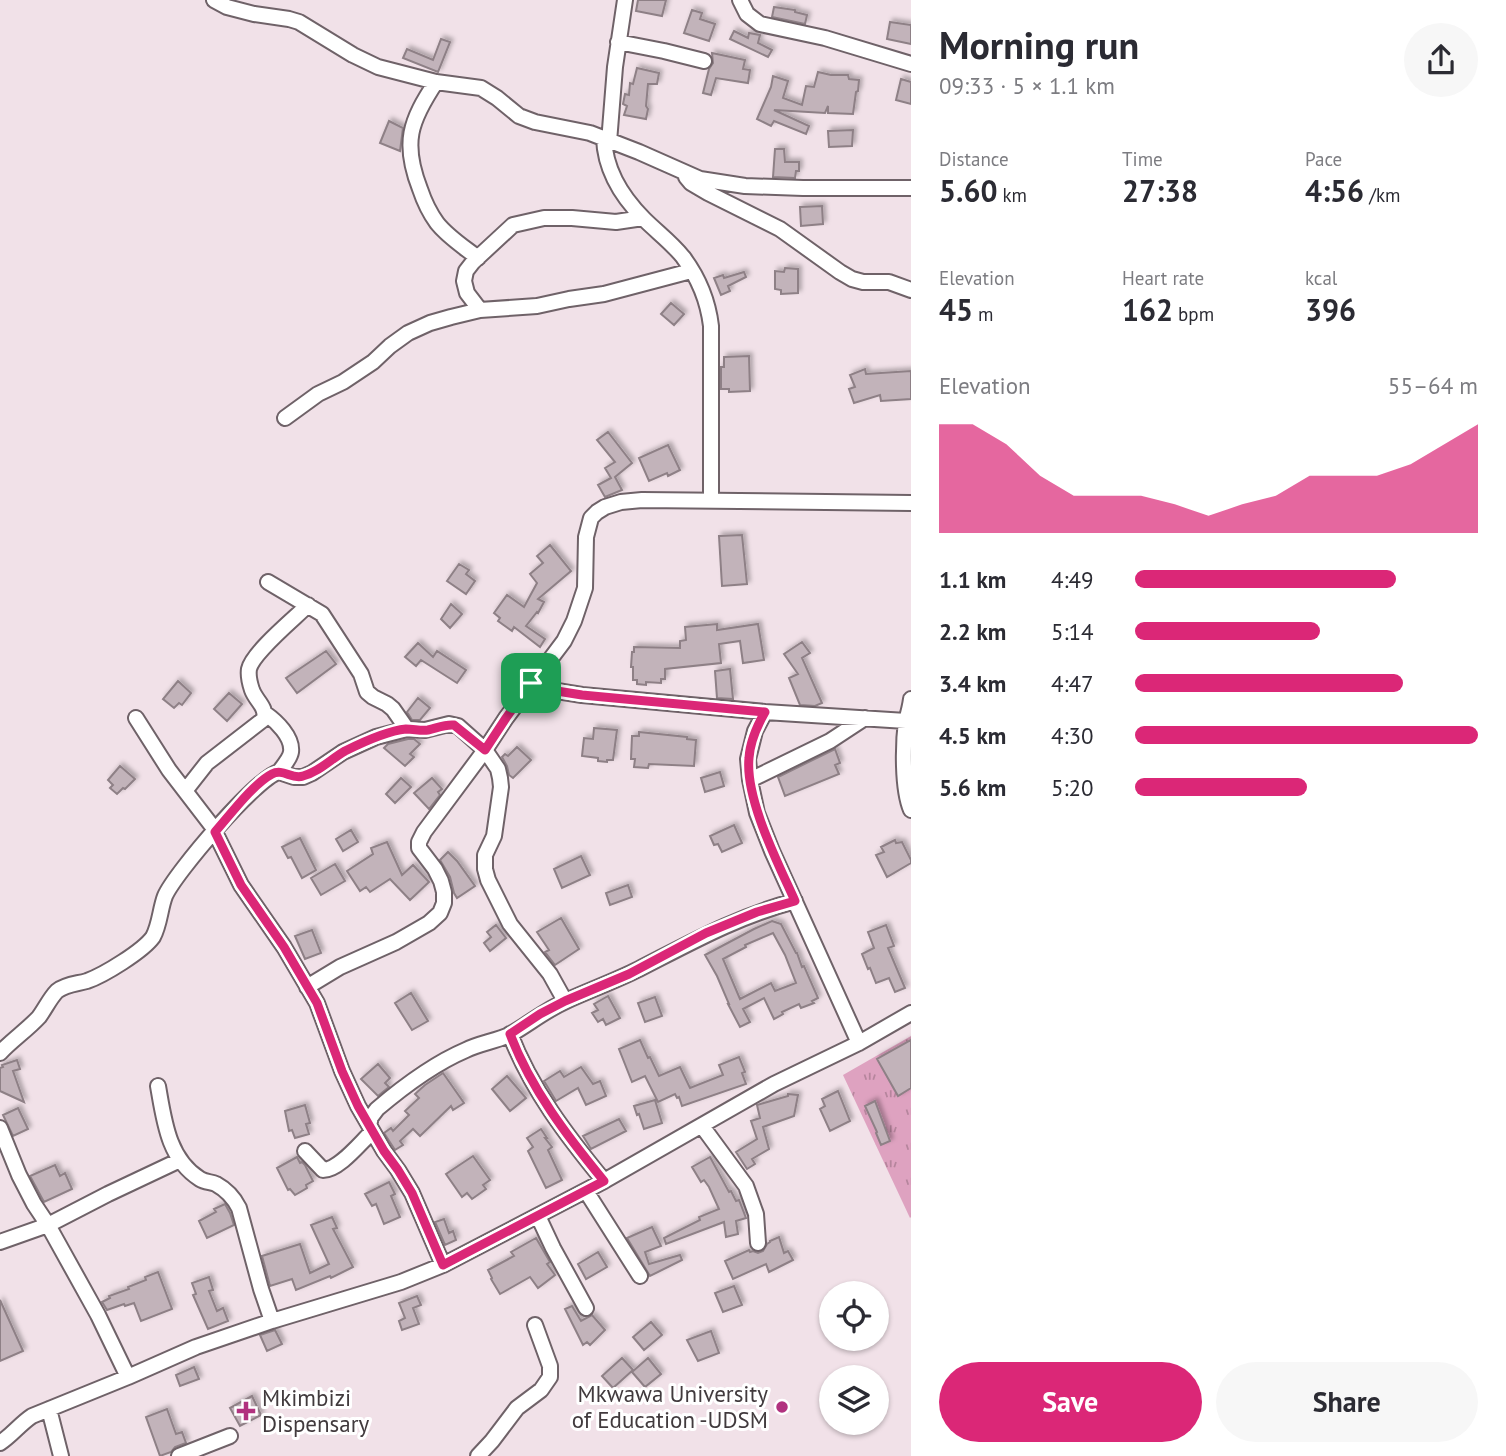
<!DOCTYPE html>
<html lang="en">
<head>
<meta charset="utf-8">
<style>
	body { margin:0; font-family:"PT Sans",sans-serif; background:#f7f7f7; color:#2b2b33; height:100vh; display:flex; flex-direction:column; font-size:26px; white-space:nowrap }
	* { box-sizing:border-box; margin:0 }
	p { font-size:23px; color:#7c7c81 }
	.icon { flex:none; width:38px; height:38px; fill:none; stroke:currentColor; stroke-width:2; stroke-linecap:round; stroke-linejoin:round }
	.map { position:relative; flex:1; overflow:hidden }
	.sheet { display:flex; flex-direction:column; background:#fff; width:595px }
	.sheet>* { flex:none }
	.tools { position:absolute; left:819px; top:1281px; display:grid; gap:14px }
	.tools a { display:grid; place-items:center; width:70px; height:70px; border-radius:50%; background:#fff; box-shadow:0 2px 5px #0004; font-size:35px }
	.pin { position:absolute; display:grid; place-items:center; width:60px; height:60px; color:#fff; margin:-30px; border-radius:14px; box-shadow:0 4px 10px #0006 }
	.round { display:grid; place-items:center; flex:none; width:74px; height:74px; border-radius:37px; background:#f7f7f7 }
	.head { display:flex; align-items:center; justify-content:space-between; height:119px; padding:0 28px }
	h1 { font-size:38px; font-weight:600; line-height:52px }
	.stats { display:grid; grid-template-columns:repeat(3,1fr); gap:10px; height:119px; padding:7px 28px }
	.stats div { display:grid; align-content:center }
	.stats b { font-size:30px; font-weight:600 }
	.stats small { font-size:19px; font-weight:400 }
	.stats p { font-size:19px }
	.chart { height:196px; padding:14px 28px }
	.chart p { display:flex; justify-content:space-between }
	.chart svg { width:100%; height:126px; margin-top:7px; fill:#db2777; opacity:.7 }
	.action { display:flex; gap:14px; margin-top:auto; padding:14px 28px }
	.action a { flex:1; height:80px; border-radius:42px; background:#db2777; color:#fff; font-size:28px; font-weight:600; line-height:80px; text-align:center }
	.action a+a { background:#f7f7f7; color:#2b2b33 }
	ul { padding:0 28px; list-style:none; font-size:23px }
	li { display:grid; grid-template-columns:112px 84px 1fr; align-items:center; height:52px }
	li i { height:18px; border-radius:9px; background:#db2777 }
	main { display:flex; flex:1; min-height:0 }
	.map>svg:first-child { display:block }
</style>
</head>
<body>
<main>
<div class="map">
<svg width="911" height="1456" viewBox="0 0 911 1456">
	<defs>
		<pattern id="park-tufts" width="24" height="20" patternUnits="userSpaceOnUse" patternTransform="scale(1.75)"><rect width="24" height="20" fill="#dea2c0"/><path d="M3 7l-1-3M5 7V3M7 7l1-3M15 17l-1-3M17 17v-4M19 17l1-3" fill="none" stroke="#b6859d"/></pattern>
		<filter id="shadow"><feDropShadow dx="3" dy="-3" stdDeviation="2" flood-color="#0004"/></filter>
	</defs>
	<rect width="100%" height="100%" fill="#f1e1e8"/>
	<path fill="url(#park-tufts)" d="M911,1036V1217L910,1218L843,1075Z"/>
	<path fill="#c2b3ba" stroke="#8e8086" stroke-width="2" fill-rule="evenodd" filter="url(#shadow)" d="M638,0H666L662,16L636,11Z
		M774,7L795,10V12L807,15L805,24L772,17Z
		M692,10L702,13L700,19L715,24L709,41L684,33Z
		M890,22L911,25V44L887,39Z
		M734,31L748,38L749,33L760,35L758,43L772,50L768,57L730,39Z
		M441,39L450,42L438,72L403,58L407,49L433,60Z
		M712,53L745,60L743,69L750,70L748,83L716,78L711,95L703,93L709,69L713,63Z
		M637,68L659,73L657,84H648L646,106L648,109L646,119L624,115L627,106L623,104L625,94L629,95L630,83L633,84Z
		M818,72L831,75H848L849,79L859,80L858,91L856,92L853,114L828,113V106L825,113L774,110L809,126L806,134L774,121L771,126L757,119L771,87L773,76L788,81L783,98L802,105L806,86L814,87Z
		M901,79L911,82V104L896,100Z
		M389,121L403,128L400,151L380,143Z
		M853,130L852,146L829,147L828,131Z
		M775,149H784L785,162H799V171H796L795,178L773,177Z
		M822,206L823,224L801,226L800,207Z
		M785,268L798,269V293L781,294V290L775,289V271L784,272Z
		M744,272L746,277L728,286L730,291L721,295L714,278L723,275L724,278Z
		M671,303L684,314L674,325L661,314Z
		M749,356L750,391L729,392V389H721V367H724V357Z
		M865,369L866,374L911,371V399L881,401L880,395L854,403L849,389L855,387L850,375Z
		M608,432L632,463L615,477L622,490L605,497L598,485L611,478L605,468L615,462L597,440Z
		M668,445L680,470L668,476L667,473L649,481L639,458Z
		M742,535L747,584L722,586L719,536Z
		M550,545L571,571L538,599L544,602L538,613L537,612L526,626L545,639L540,647L514,627L512,631L498,621L500,618L494,613L507,595L524,607L537,583L530,574L543,563L537,556Z
		M459,564L469,570L466,574L475,581L466,594L447,581Z
		M451,604L462,614L450,628L441,619Z
		M717,624V630L758,624L764,660L743,663L740,641L719,644L721,663L665,669V679H661V683L646,682V685L637,684V680H633V667H631L632,652H634V647L680,648V641L686,640L685,627Z
		M802,642L810,653L802,658L822,703L815,706L800,705L789,678L798,674L784,654Z
		M418,643L433,657L437,651L466,670L457,683L421,660L416,666L405,657Z
		M326,651L336,664L297,693L286,678Z
		M730,669L733,699L717,698L715,671Z
		M178,681L191,693L182,705L179,703L174,708L163,699Z
		M229,693L242,704L227,721L214,709Z
		M418,698L430,708L420,720H412L407,712Z
		M594,728L617,730L613,760H607V762L598,761V758L582,756L584,738L593,739Z
		M639,732L687,737V739L696,740L694,766L649,764L648,768L634,767L635,759H631L632,736H639Z
		M408,739H414L420,744L410,754L414,757L405,766L384,748L388,744Z
		M517,747L531,760L513,778L509,775L507,766L502,757L505,754L508,756Z
		M835,749L840,763L835,765L839,774L785,796L778,777Z
		M120,766L135,779L125,789L123,788L117,794L110,788L113,785L108,780Z
		M720,772L724,786L705,792L701,778Z
		M401,778L411,787L395,803L386,794Z
		M432,778L442,789L438,792L440,795L429,809L414,793Z
		M734,825L742,843L722,852L718,844L714,845L710,836Z
		M351,830L358,842L343,851L336,839Z
		M300,838L316,870L302,878L291,857L288,858L282,847Z
		M895,840L896,843L902,842L911,860V863L887,877L876,855L884,852L881,847Z
		M387,842L402,875L413,865L429,882L410,900L390,879L370,892L366,887L360,891L347,871L373,854L371,848Z
		M448,852L457,861L475,886L457,898L454,893L450,877L440,860Z
		M581,856L590,875L562,888L554,869Z
		M335,864L345,881L321,895L311,878Z
		M628,885L632,897L610,905L606,893Z
		M561,918L579,949L555,965L545,952L549,950L537,932Z
		M772,921L781,924L796,953H797L802,967L804,966L818,998L812,1001L814,1003L801,1008L799,1004L782,1012L783,1014L774,1019L764,998L743,1009L750,1022L740,1027L728,1004H729L717,976L705,955L754,929ZM773,933L785,955L796,983L775,991L771,983L740,999L723,959L746,947L745,945Z
		M496,925L506,938L490,951L484,943L491,937L487,932Z
		M886,925L894,946L888,948L905,988L895,992L889,978L876,983L870,968L868,969L862,954L874,948L868,932Z
		M312,930L321,953L305,959L295,936Z
		M411,993L428,1021L412,1030L395,1003Z
		M608,996L620,1018L606,1025L603,1019L598,1022L592,1013L598,1010L594,1004Z
		M655,997L662,1016L645,1022L638,1003Z
		M640,1040L648,1058L650,1057L659,1076L680,1067L690,1088L723,1075L719,1065L739,1057L745,1072L742,1073L746,1084L682,1106L679,1097L677,1098L675,1094L658,1102L645,1076L632,1082L619,1049Z
		M911,1040V1088L898,1096L877,1059Z
		M17,1060L20,1069L13,1071L24,1102L0,1091V1068L3,1067L2,1065Z
		M378,1064L390,1078L385,1083L389,1087L378,1096L361,1079Z
		M581,1067L593,1084L600,1081L606,1096L586,1105L578,1088L556,1101L544,1081L560,1071L564,1077Z
		M443,1073L464,1103L453,1110L451,1106L420,1136L413,1129L400,1141L403,1145L395,1150L384,1133L391,1128L393,1131L409,1115L405,1111L419,1098L415,1094L425,1085Z
		M507,1076L526,1098L510,1111L492,1089Z
		M838,1091L850,1121L830,1131L820,1109L825,1106L822,1099Z
		M788,1094L798,1095L794,1116L763,1127L769,1149L752,1159L755,1164L747,1169L736,1152L757,1139L751,1121L760,1118L757,1105L788,1096Z
		M655,1100L662,1123L644,1129L639,1114L637,1115L634,1106Z
		M875,1101L890,1141L881,1145L876,1133L877,1132L865,1106Z
		M305,1105L310,1123L306,1124L309,1134L295,1138L292,1130L289,1131L285,1111Z
		M18,1108L28,1129L13,1136L3,1115Z
		M619,1119L626,1131L591,1149L583,1136Z
		M541,1129L547,1138H545L552,1147L548,1150L562,1180L546,1188L528,1151L533,1147L527,1138Z
		M473,1156L490,1180L483,1185L486,1189L472,1199L467,1193L462,1197L446,1174Z
		M297,1157L300,1163L302,1162L305,1165L313,1181L306,1185L307,1188L295,1195L290,1189L288,1190L277,1168Z
		M710,1157L729,1192L731,1191L736,1201L739,1200L746,1218L736,1221L738,1234L726,1237L724,1222L666,1244L664,1238L700,1220L699,1217L719,1209L709,1187L704,1180L701,1182L692,1167Z
		M55,1165L60,1176L65,1173L72,1189L44,1202L30,1176Z
		M389,1182L395,1194L391,1196L400,1217L384,1224L376,1204L372,1206L365,1194Z
		M225,1204L230,1213L234,1225L207,1238L199,1221L216,1212L214,1209Z
		M332,1217L337,1228L333,1229L353,1267L331,1278L330,1276L296,1290L292,1279L270,1286L262,1256L300,1244L310,1273L329,1264L311,1225Z
		M444,1219L449,1233L453,1231L456,1240L445,1245L435,1222Z
		M652,1227L661,1246L645,1252L649,1264L680,1255L682,1260L650,1276L627,1238Z
		M779,1237L784,1253L788,1251L793,1260L769,1272L766,1264L733,1279L725,1261L749,1250L750,1252L753,1251L758,1253L763,1251L767,1244L770,1242V1241Z
		M536,1238L550,1262L547,1264L555,1275L538,1288L530,1277L500,1294L491,1279L492,1278L488,1270L514,1256L511,1252Z
		M598,1252L607,1267L586,1279L578,1264Z
		M158,1272L172,1309L141,1321L134,1303L125,1306L124,1304L107,1310L102,1302L110,1298L109,1296L129,1289L128,1287L146,1280L145,1277Z
		M209,1277L213,1290L209,1291L217,1311L223,1308L228,1321L208,1329L193,1295L196,1294L192,1283Z
		M734,1286L742,1305L723,1312L715,1293Z
		M417,1296L421,1305L413,1308L419,1324L402,1330L399,1321L405,1318L399,1303Z
		M0,1300L23,1351L0,1361Z
		M572,1306L581,1321L592,1315L605,1330L590,1345L587,1342L583,1345L565,1309Z
		M651,1322L662,1335L644,1350L633,1337Z
		M275,1330L282,1344L267,1351L260,1335Z
		M711,1331L719,1353L698,1361L687,1340Z
		M622,1358L633,1370L613,1388L602,1376Z
		M648,1358L661,1374L645,1387L632,1372Z
		M194,1367L199,1379L180,1386L176,1375Z
		M252,1396L261,1415L240,1426L230,1408Z
		M167,1409L176,1434L182,1432L186,1443L175,1447L171,1452L160,1456L146,1417Z"/>
	<g fill="none" stroke-linecap="round" stroke-linejoin="round">
		<defs>
			<path id="minor" d="M214,0L227,7L254,14L289,19L299,22L353,55L378,67L436,82L481,88L497,98L519,116L535,122L590,133L639,152L700,179L745,186L803,188H911
				M740,0L747,14L760,24L825,38L911,64
				M618,42L664,51L704,61
				M436,82C410,121 402,143 420,189C424,201 429,212 437,223C448,237 464,247 478,258
				M604,138C605,170 622,197 644,219C657,232 671,242 683,257C698,277 708,301 711,326V501
				M609,142L615,67L625,0
				M686,177L691,183L708,193L780,229L840,272L852,279L863,282H889L911,290
				M480,310L467,293L464,281L466,271L473,262L513,225L544,218H572L616,222L643,218
				M285,418L318,394L343,382L373,362L390,346L408,333L430,323L451,317L480,310L537,306L569,299L604,294L691,271
				M268,582L322,614L361,674L367,692L373,697L387,704L393,709L407,729
				M531,683L557,691L582,695L765,712L906,721
				M911,699C910,707 908,714 906,721C903,744 902,789 911,810
				M765,712L755,731L748,759L750,780L757,813L772,851L859,1043
				M266,714C276,721 293,737 291,752C290,759 283,766 279,772
				M136,718L169,770L212,826L241,885L284,947L317,1003L342,1071L358,1106L384,1151L398,1170L412,1193L443,1265
				M750,780L830,741L865,718
				M185,791L207,763L264,719C267,707 256,701 252,690C250,684 248,675 249,669C253,652 295,618 308,605
				M307,987L340,967L396,942L429,923L440,913L444,903V892L441,881L435,869L419,848V842L424,832L485,750L506,718L564,641L574,621L585,588L586,537L591,518L597,512L605,507L621,502L642,500L911,503
				M510,1034C531,1089 567,1136 604,1181
				M0,1053C12,1040 27,1030 39,1017C45,1009 50,998 57,991C66,984 77,984 87,981C104,975 143,951 153,937C160,924 160,909 165,896C175,873 257,777 279,772L294,777H303L312,773L343,752L376,737L407,729L425,730L449,724L458,726L485,750L498,769L500,778L501,787L494,836L485,855V869L488,880L510,924L550,974L565,1001
				M158,1086C164,1120 168,1159 200,1179C205,1182 211,1182 216,1184C227,1190 234,1198 239,1208L261,1289L272,1321
				M369,1125L371,1117L377,1109C404,1086 433,1064 466,1050C480,1043 497,1041 511,1034C530,1023 546,1010 566,1001C590,990 615,981 639,969C692,942 736,917 795,901
				M702,1126L746,1186L756,1214L758,1243
				M0,1128L19,1175L34,1204L48,1225L98,1315L128,1377
				M305,1151L323,1170C339,1170 360,1143 372,1132
				M586,1191L640,1276
				M538,1216L553,1248L586,1308
				M0,1242L48,1225L108,1194L180,1160
				M49,1409L61,1456
				M0,1443C12,1435 20,1424 32,1416L128,1377L196,1347L272,1321L401,1282L443,1265L604,1181L774,1084L859,1043L911,1013
				M179,1456L230,1436
				M478,1456L492,1441L517,1408L541,1390L550,1377V1366L535,1325"/>
		</defs>
		<use href="#minor" stroke="#6f6268" stroke-width="18"/>
		<use href="#minor" stroke="#fff" stroke-width="14"/>
	</g>
	<g fill="none" stroke-linecap="round" stroke-linejoin="round">
		<defs>
			<path id="route" d="M531,683L557,691L582,695L765,712C757,726 750,741 749,758C745,799 778,863 795,901L757,912L706,933L629,974L565,1001L540,1014L510,1034C531,1089 567,1136 604,1181L443,1265L412,1193L398,1170L384,1151L358,1106L342,1071L317,1003L284,947L241,885L215,832C230,815 253,784 272,774C283,768 292,780 303,776C319,772 331,759 345,751C363,742 386,731 406,729C414,729 421,731 428,730C437,728 445,724 454,725L485,750L506,718Z"/>
		</defs>
		<use href="#route" stroke="#fff" stroke-width="14"/>
		<use href="#route" stroke="#db2777" stroke-width="9"/>
	</g>
	<g fill="#b1327f" stroke="#fff" stroke-width="2.5">
		<circle cx="782" cy="1407" r="7"/>
		<path d="M242.5 1400.5h7v7h7v7h-7v7h-7v-7h-7v-7h7z"/>
	</g>
	<g text-anchor="middle" stroke-width="6" stroke-linejoin="round" paint-order="stroke">
		<g font-size="23" fill="#413a3d" stroke="#fff" text-anchor="end">
			<text x="768" y="1402">Mkwawa University<tspan x="768" dy="26">of Education -UDSM</tspan></text>
			<text x="262" y="1406" text-anchor="start">Mkimbizi<tspan x="262" dy="26">Dispensary</tspan></text>
		</g>
	</g>
</svg>
<div class="tools">
<a><svg class="icon" aria-label="locate" viewBox="0 0 24 24"><circle cx="12" cy="12" r="6"/><path d="M12 2v4M12 18v4M2 12h4M18 12h4"/></svg></a>
<a><svg class="icon" aria-label="layers" viewBox="0 0 24 24"><path d="M12 4l9 5-9 5-9-5zM3 14l9 5 9-5"/></svg></a>
</div>
<div class="pin" style="left:531px;top:683px;background:#1e9e55"><svg class="icon" aria-label="arrive" viewBox="0 0 24 24"><path d="M6 21V4h12l-3 4 3 4H6"/></svg></div>
</div>
<section class="sheet">
<div class="head"><div><h1>Morning run</h1><p>09:33 · 5 × 1.1 km</p></div><a class="round"><svg class="icon" aria-label="share" viewBox="0 0 24 24"><path d="M12 15V3M7 8l5-5 5 5M5 13v7h14v-7"/></svg></a></div>
<div class="stats">
<div><p>Distance</p><b>5.60<small> km</small></b></div>
<div><p>Time</p><b>27:38</b></div>
<div><p>Pace</p><b>4:56<small> /km</small></b></div>
</div>
<div class="stats">
<div><p>Elevation</p><b>45<small> m</small></b></div>
<div><p>Heart rate</p><b>162<small> bpm</small></b></div>
<div><p>kcal</p><b>396</b></div>
</div>
<div class="chart"><p><span>Elevation</span>55–64 m</p>
<svg viewBox="0 0 160 44" preserveAspectRatio="none"><path d="M0 44V6L10 6L20 13L30 24L40 31L50 31L60 31L70 34L80 38L90 34L100 31L110 24L120 24L130 24L140 20L150 13L160 6V44z"/></svg>
</div>
<ul>
<li><b>1.1 km</b>4:49<i style="width:76%"></i></li>
<li><b>2.2 km</b>5:14<i style="width:54%"></i></li>
<li><b>3.4 km</b>4:47<i style="width:78%"></i></li>
<li><b>4.5 km</b>4:30<i style="width:100%"></i></li>
<li><b>5.6 km</b>5:20<i style="width:50%"></i></li>
</ul>
<div class="action"><a>Save</a><a>Share</a></div>
</section>
</main>
</body>
</html>
